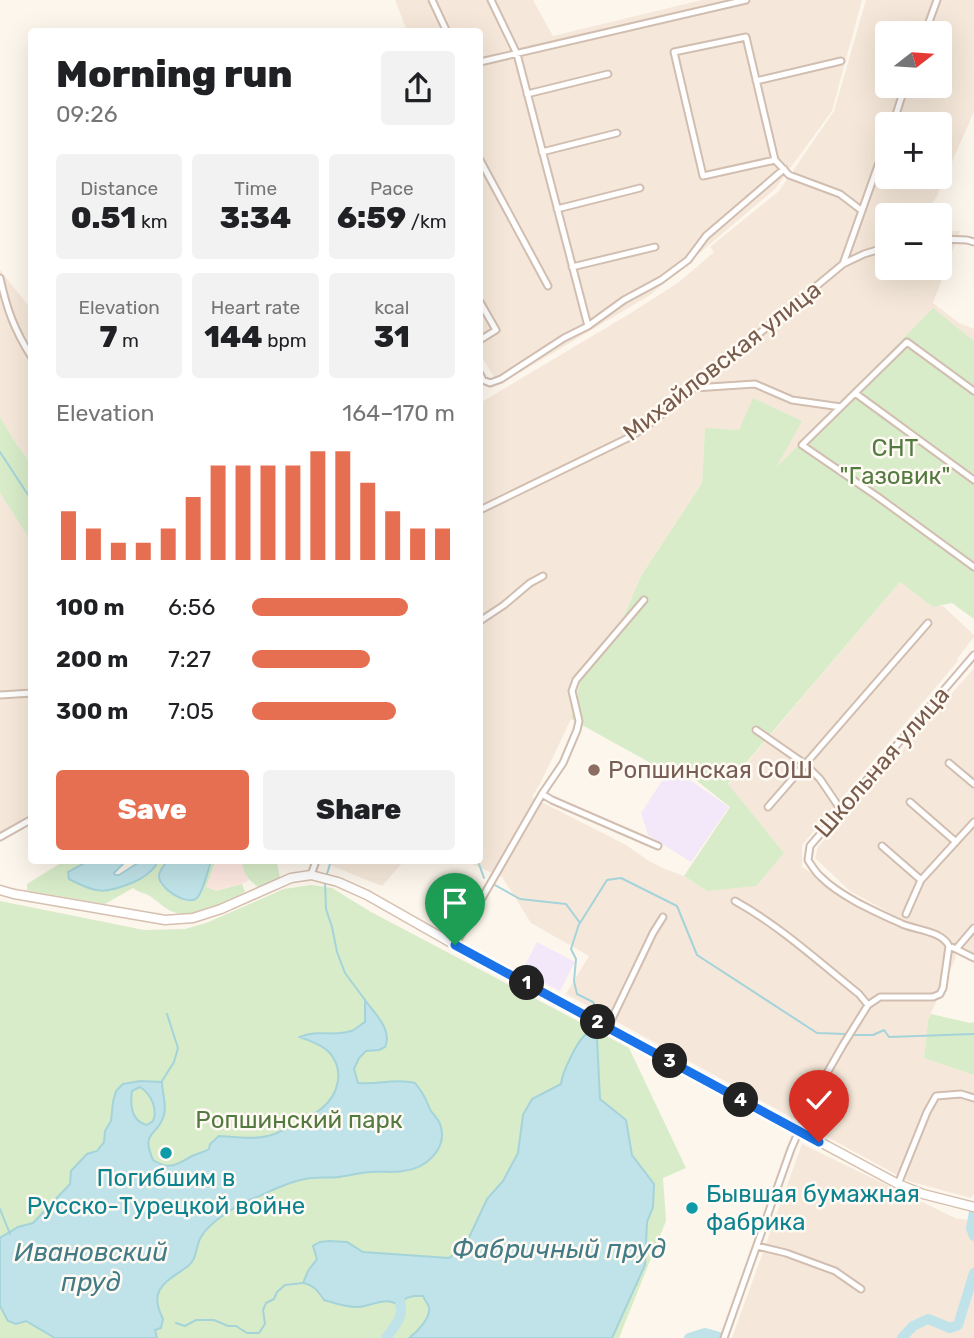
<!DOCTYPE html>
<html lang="en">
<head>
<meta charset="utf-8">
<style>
	body { margin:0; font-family:Rubik,sans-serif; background:#f2f2f2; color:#202124; height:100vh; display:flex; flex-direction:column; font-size:26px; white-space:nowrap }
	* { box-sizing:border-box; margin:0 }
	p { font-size:23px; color:#757577 }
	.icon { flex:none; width:38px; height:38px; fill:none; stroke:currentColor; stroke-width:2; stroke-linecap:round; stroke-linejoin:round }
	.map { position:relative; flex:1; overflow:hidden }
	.details { position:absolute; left:28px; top:28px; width:455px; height:836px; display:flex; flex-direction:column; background:#fff; border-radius:7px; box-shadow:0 7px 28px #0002 }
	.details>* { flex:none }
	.needle { width:46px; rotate:73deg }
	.buttons { position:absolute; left:875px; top:21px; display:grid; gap:14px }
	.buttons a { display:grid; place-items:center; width:77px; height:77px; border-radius:7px; background:#fff; box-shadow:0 7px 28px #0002; font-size:35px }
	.pin { position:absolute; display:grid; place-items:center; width:60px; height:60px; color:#fff; margin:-72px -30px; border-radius:50% 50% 50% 0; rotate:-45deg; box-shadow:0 0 7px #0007 }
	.pin .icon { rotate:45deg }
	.km { position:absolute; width:35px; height:35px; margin:-18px; border-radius:50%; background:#222; color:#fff; font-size:19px; line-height:35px; text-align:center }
	.round { display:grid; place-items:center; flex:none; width:74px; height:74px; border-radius:7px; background:#f2f2f2 }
	.overview { display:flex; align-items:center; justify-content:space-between; height:119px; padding:0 28px }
	h1 { font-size:38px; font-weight:800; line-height:52px }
	.stats { display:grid; grid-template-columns:repeat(3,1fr); gap:10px; height:119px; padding:7px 28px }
	.stats div { display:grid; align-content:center; border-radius:7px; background:#f2f2f2; text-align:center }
	.stats b { font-size:30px; font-weight:800 }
	.stats small { font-size:19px; font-weight:400 }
	.stats p { font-size:19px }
	.chart { height:196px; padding:14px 28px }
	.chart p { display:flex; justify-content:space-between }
	.chart svg { width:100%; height:126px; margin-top:7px; stroke:#e76f51; stroke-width:6 }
	.cta { display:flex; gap:14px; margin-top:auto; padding:14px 28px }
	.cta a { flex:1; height:80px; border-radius:7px; background:#e76f51; color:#fff; font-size:28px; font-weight:800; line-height:80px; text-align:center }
	.cta a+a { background:#f2f2f2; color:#202124 }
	ul { padding:0 28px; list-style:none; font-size:23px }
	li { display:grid; grid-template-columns:112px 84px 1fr; align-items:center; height:52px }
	li i { height:18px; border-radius:9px; background:#e76f51 }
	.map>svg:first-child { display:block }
</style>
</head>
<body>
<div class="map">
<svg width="974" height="1338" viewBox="0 0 974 1338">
	<rect width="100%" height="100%" fill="#fdf6ec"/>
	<path fill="#f5e8da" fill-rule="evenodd" d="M395,0H533L553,36L702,0H862L832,111L775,189L650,295L499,385L480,354V32L407,31Z
		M866,0H974V112L937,196L925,215H887V268H940V231H960L933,303L959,323L974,329V619L774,471L739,430L705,429L702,483L641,576L620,625L582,675L571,719L540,784L532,797L626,845L649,861L665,869L684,876L707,891L784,853L728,785L900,582L933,606H943L974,635V637L957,659L958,661L802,845V867L894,926L949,942L904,921L850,891L815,858L818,847L974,668V954L951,942L956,957L928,1020L924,1058L974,1075V1194L971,1198L908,1181L566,994L589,956L531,923L502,877L464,861H480V403L631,313L679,282L714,252L710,247L779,191L834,111ZM887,33H940V86H887ZM887,124H940V177H887Z
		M0,270L31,309V463L17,445L0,417Z
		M0,493L32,541L31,822L0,840Z
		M328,861H404L382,886L327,864Z
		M802,1144L955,1218L974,1221V1338H732Z"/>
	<path fill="#fde8e0" d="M217,861H242L243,869L249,880L242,884L215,891L206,887Z"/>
	<path fill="#f3e8fa" d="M671,767L729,807L691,862L648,835L641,813Z
		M537,942L575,962L560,991L522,971Z"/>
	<path fill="#d8ecc9" d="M933,308L974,341V619L952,603L933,607L900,582L728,784L784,853L756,886L707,891L684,876L730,807L673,762H667V766L664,769L655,768L647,761L571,719L582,675L620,625L641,576L702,483L705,428L739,430L753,398L802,421L776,468Z
		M0,417L17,445L31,463V541L0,493Z
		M64,861H88L77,866L79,884L104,891H111L143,878L148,875L156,866L154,861H168L160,871V884L178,897L203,884L211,861H216L206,887L216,891L242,884L245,892C226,902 191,921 171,911C162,907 156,899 148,895C142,892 139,893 133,888L105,904L30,891L27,890V884Z
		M242,861H277L280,878L258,887C248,880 243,873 242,861Z
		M311,885L332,888L371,912L629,1048L686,1168L663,1178L666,1221L619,1338H0V901L144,930L185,929L206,923L284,889Z
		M931,1014L970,1023L974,1022V1075L924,1058L928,1020Z"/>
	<path fill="#bfe3e8" stroke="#a5d3da" stroke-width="2" fill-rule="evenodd" d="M88,861H126L114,873L115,875H119L141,861H154L156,865C150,874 143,878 134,882C105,894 97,894 69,879L68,872Z
		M168,861H211C208,870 203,892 197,898C187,907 157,887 159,875C160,870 164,865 168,861Z
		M365,1000C375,1014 393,1030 385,1047L379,1050L366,1051L359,1058L354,1069L358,1083C378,1085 395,1078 415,1083C418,1087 422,1092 424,1096C427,1101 428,1106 431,1111C434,1115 438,1119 440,1124C449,1149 425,1169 403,1171C392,1173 381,1171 371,1172C360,1172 350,1176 339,1177C330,1178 321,1177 312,1178C293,1180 275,1189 257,1197C240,1203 210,1221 201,1237C195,1247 198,1258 188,1266C167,1282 147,1288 163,1319L161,1328L155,1330L157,1338H55L26,1321L16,1324L8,1321L0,1306V1238L18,1227L33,1223L70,1184L71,1171L87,1154L97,1151L104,1142L105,1131L111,1121L113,1102L116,1091L123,1084L140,1081L162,1082C162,1093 167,1104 164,1115C158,1137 140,1130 153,1160C170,1171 177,1164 192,1156C198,1153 203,1153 209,1149L210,1144L219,1136C235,1137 252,1140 268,1136C274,1135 281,1131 288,1128C299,1123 311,1117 321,1109C339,1095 345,1070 329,1052C321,1044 310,1041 300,1037C316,1029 334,1037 351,1031C355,1030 361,1024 365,1022ZM140,1087C151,1094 158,1109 153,1121L147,1125C131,1121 130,1105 132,1091Z
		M594,1032L597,1038L600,1099L626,1120L632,1155L654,1184L653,1207L647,1222L645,1265L612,1338H409C417,1332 431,1318 429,1307C428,1304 424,1299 423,1296H414L406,1298L401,1306C383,1295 375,1306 358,1307C348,1308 334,1303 324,1300C318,1291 314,1285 303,1283L308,1271L317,1259L313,1246L320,1242L329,1241L347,1242L363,1252L449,1258L465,1246L487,1199L503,1181L518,1153L523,1115L532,1099L561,1084C562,1073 578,1038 588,1033C590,1032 592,1032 594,1032Z"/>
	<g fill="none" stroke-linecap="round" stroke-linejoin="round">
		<path stroke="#a5d3da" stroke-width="2" d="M0,452L32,501
			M475,861L479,864L484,878
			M326,877L331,861
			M325,882L326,909L332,927L337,952L345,973L365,1000
			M493,884L520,899L566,904L580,923L607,880L621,878L677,906L697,955L817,1033L846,1034
			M579,924L571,949L576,959L574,981L577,994L593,1002L600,1017
			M594,1032L595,1025
			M852,1035H873L884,1030L889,1037L974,1034
			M162,1081L174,1062L178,1048L167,1014
			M0,1209L10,1234
			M176,1323L185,1326L196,1320H214L228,1326H236L247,1333H259L265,1324L263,1310L266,1303L274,1299L277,1292L285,1285L303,1283"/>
		<path stroke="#bfe3e8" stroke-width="10" d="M974,1212L971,1228L974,1236
			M386,1338C399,1320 404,1318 399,1295
			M689,1338L705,1333L723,1338
			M902,1338L913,1326L928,1319L950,1328L958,1325L974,1273"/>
		<defs>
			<path id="street" d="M432,0L447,32
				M491,0L517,54L588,326
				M925,33L937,0
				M480,62L746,0
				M756,81L841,61
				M527,94L608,74
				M893,124L905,86
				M542,152L617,133
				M480,160L548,286
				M775,160L746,37L674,52L703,176L775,160L789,175L840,194L861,210
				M557,209L640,188
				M940,239L967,240L974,242
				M843,264L864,254L887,247
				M572,267L655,247
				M0,278C7,310 14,329 32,358
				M480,302L496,330L480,340
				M480,374L483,380L490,383L501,379L564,338L588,326L624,300L661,280L688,260L706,236L784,169
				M694,388L755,384L792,400L841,407
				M974,391L907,342L802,445L878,497L974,567
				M855,393L974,480
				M480,510L632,436L656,419L843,264L887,140
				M480,621L504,605L530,583L543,576
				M0,695L32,693
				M756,730L805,764L820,779L841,810
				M949,763L974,784
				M542,794L552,800L658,846
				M910,802L956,842
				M768,807L928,623
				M0,837L32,819
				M882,846L921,880
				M311,875L316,861
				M735,901C780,926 819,962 859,994L868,1005
				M906,914L921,880L974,822
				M455,945L542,794L563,763L577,730L579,721L572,691L576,680L644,600
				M949,946L956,949L974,928
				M956,949L974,958
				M608,1027L653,933L663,917
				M898,1184L927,1112L936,1096L961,1094L974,1098
				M757,1246L786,1253L835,1271L861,1289
				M724,1338L791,1149L815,1094L843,1045L868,1005L880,997H933L940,994L943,988L949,946C942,931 916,930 902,924C876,912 841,897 821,877C816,873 812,866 808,860L810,846L974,655"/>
			<path id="secondary" d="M0,890L14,894L165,920L193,918L221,909L291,878L311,875L338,882L367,895L455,945L898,1184L923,1194L974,1207"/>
		</defs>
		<use href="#street" stroke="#d1beb0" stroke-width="9"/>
		<use href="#secondary" stroke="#d6c0b0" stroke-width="11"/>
		<use href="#street" stroke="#fff" stroke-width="5"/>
		<use href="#secondary" stroke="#fff" stroke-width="8"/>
	</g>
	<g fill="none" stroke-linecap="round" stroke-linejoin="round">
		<defs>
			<path id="route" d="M455,945L819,1142"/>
		</defs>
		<use href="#route" stroke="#fff" stroke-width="14"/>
		<use href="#route" stroke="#1a73e8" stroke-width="9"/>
	</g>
	<circle fill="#8d6e63" stroke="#fffaf3" stroke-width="2.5" cx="594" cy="770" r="7"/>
	<g fill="#0f9aa8" stroke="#fffaf3" stroke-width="2.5">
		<circle cx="166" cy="1153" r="7"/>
		<circle cx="692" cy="1208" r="7"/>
	</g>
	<g text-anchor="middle" stroke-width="5" stroke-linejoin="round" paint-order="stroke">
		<g font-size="24" fill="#7a5c4d" stroke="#fffaf3">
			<text transform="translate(722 361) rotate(-38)" y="8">Михайловская улица</text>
			<text transform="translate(882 762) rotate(-49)" y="8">Школьная улица</text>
		</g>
		<g font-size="24" fill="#537a41" stroke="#fffaf3">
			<text x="895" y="456">СНТ<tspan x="895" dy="28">"Газовик"</tspan></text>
			<text x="299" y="1128">Ропшинский парк</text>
		</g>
		<g font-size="24" fill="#785e54" stroke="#fffaf3" text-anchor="start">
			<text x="608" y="778">Ропшинская СОШ</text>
		</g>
		<g font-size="24" fill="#0d838f" stroke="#fffaf3">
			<text x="166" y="1186">Погибшим в<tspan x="166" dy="28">Русско-Турецкой войне</tspan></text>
			<text x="706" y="1202" text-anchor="start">Бывшая бумажная<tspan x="706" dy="28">фабрика</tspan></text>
		</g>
		<g font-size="26" font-style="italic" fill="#437c86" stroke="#fffaf3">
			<text x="559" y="1258">Фабричный пруд</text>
			<text x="91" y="1261">Ивановский<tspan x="91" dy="30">пруд</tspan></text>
		</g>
	</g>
</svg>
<div class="buttons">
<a><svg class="needle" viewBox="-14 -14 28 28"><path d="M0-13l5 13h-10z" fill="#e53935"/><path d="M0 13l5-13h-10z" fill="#757577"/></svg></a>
<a>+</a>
<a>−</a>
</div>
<div class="pin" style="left:455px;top:945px;background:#1e9e55"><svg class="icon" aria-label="arrive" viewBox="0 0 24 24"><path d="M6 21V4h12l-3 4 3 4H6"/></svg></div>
<div class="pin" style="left:819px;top:1142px;background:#d93025"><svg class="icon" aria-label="check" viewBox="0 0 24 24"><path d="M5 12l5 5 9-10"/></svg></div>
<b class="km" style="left:527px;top:983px">1</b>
<b class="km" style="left:598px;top:1022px">2</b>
<b class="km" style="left:670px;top:1061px">3</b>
<b class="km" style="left:741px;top:1100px">4</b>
<section class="details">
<div class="overview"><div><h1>Morning run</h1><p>09:26</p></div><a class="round"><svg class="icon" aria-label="share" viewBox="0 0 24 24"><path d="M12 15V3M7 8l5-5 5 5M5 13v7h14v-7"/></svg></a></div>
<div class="stats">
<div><p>Distance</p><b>0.51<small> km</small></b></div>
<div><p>Time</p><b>3:34</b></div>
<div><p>Pace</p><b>6:59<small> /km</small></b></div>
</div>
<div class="stats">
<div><p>Elevation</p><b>7<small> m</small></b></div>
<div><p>Heart rate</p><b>144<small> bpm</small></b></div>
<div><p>kcal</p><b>31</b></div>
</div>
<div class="chart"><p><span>Elevation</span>164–170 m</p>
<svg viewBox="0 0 160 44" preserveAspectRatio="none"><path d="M5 44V27M15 44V33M25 44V38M35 44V38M45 44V33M55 44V22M65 44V11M75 44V11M85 44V11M95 44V11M105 44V6M115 44V6M125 44V17M135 44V27M145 44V33M155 44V33"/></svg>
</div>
<ul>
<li><b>100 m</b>6:56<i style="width:77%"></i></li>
<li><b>200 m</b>7:27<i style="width:58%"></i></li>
<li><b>300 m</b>7:05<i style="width:71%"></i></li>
</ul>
<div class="cta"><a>Save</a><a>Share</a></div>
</section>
</div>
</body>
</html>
